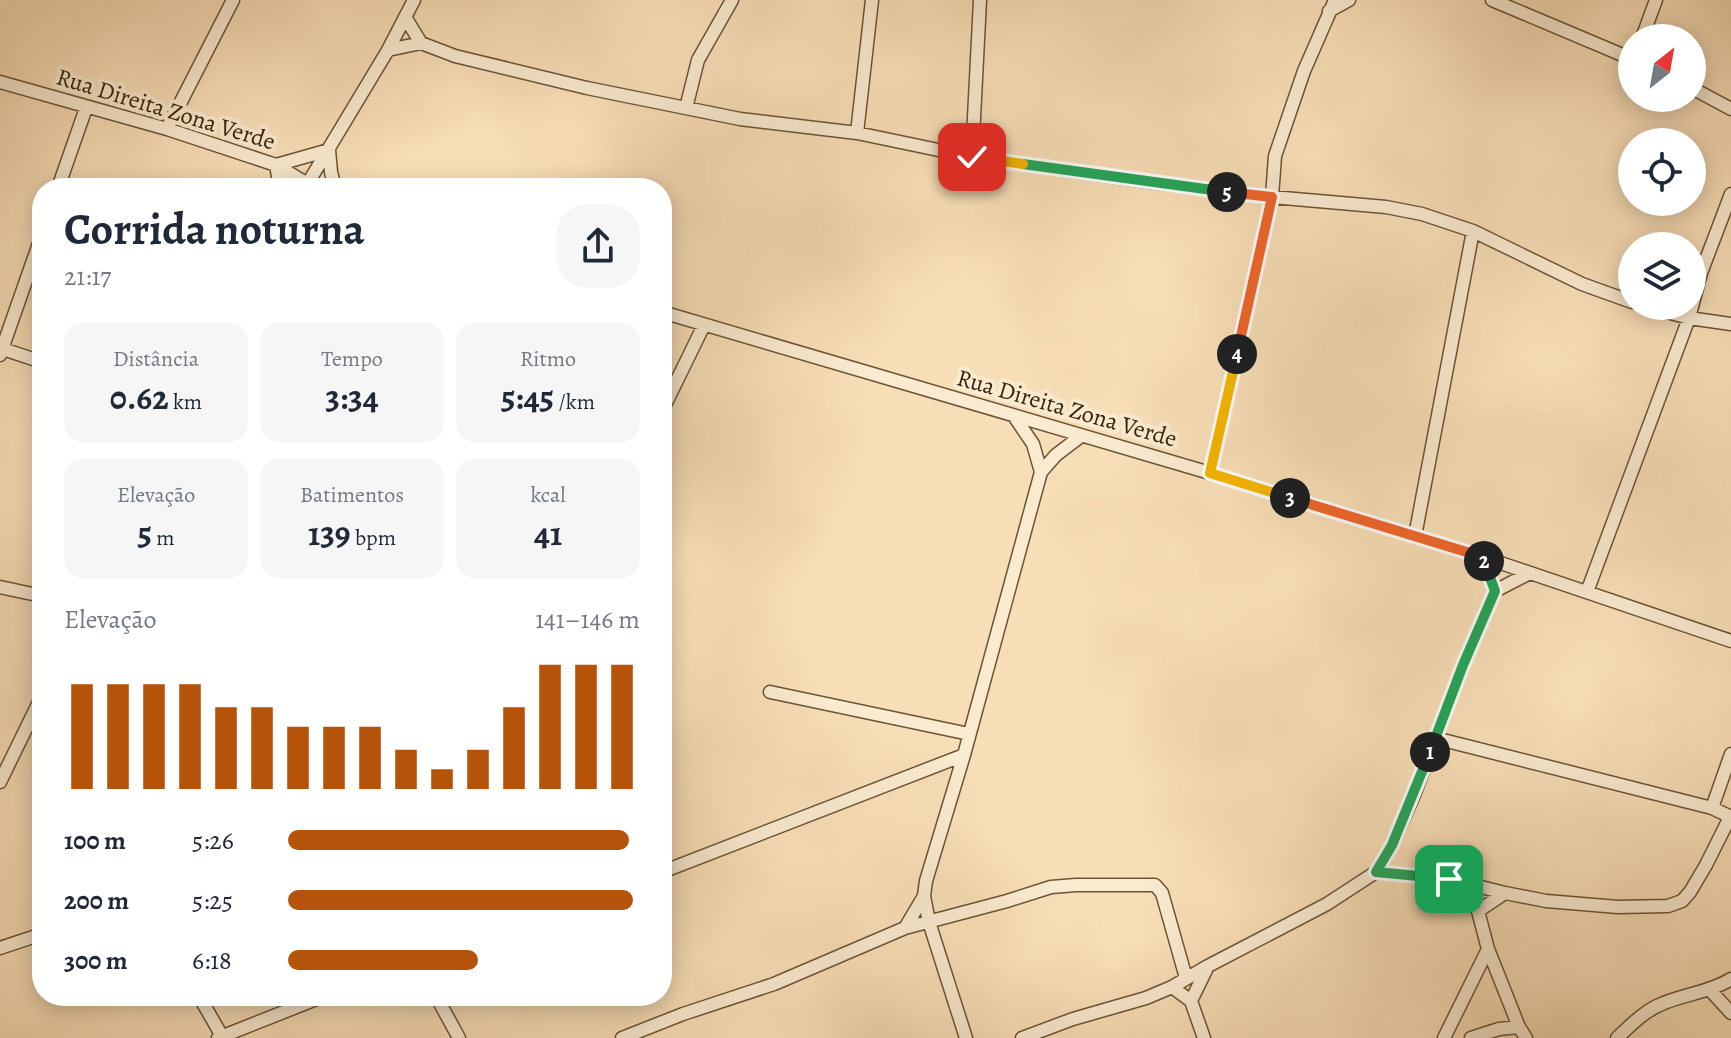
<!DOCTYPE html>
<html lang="pt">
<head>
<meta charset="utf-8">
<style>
	body { margin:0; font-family:Alegreya,serif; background:#f6f6f7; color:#1f2937; height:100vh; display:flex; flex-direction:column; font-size:30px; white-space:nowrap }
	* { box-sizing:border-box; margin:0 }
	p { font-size:26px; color:#747a83 }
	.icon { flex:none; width:44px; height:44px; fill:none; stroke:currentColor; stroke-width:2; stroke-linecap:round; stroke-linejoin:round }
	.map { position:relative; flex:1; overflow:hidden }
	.sheet { position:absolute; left:32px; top:178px; width:640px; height:828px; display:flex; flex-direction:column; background:#fff; border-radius:32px; box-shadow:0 4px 20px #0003 }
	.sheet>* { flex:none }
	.needle { width:52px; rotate:31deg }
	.fabs { position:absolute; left:1618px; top:24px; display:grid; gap:16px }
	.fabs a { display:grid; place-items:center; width:88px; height:88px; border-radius:50%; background:#fff; box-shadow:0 4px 20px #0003; font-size:40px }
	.pin { position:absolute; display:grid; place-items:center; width:68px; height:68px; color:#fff; margin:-34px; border-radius:16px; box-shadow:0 4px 12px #0006 }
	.km { position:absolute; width:40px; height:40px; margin:-20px; border-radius:50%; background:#222; color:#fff; font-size:22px; line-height:40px; text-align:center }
	.round { display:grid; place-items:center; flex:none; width:84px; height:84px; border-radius:32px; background:#f6f6f7 }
	.headline { display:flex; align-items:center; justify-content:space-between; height:136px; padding:0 32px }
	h1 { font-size:44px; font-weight:700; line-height:60px }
	.metrics { display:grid; grid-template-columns:repeat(3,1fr); gap:12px; height:136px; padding:8px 32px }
	.metrics div { display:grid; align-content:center; border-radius:20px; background:#f6f6f7; text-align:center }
	.metrics b { font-size:34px; font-weight:700 }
	.metrics small { font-size:22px; font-weight:400 }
	.metrics p { font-size:22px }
	.chart { height:224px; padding:16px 32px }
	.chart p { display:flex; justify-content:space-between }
	.chart svg { width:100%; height:144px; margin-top:8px; stroke:#b45309; stroke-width:6 }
	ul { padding:0 32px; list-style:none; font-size:26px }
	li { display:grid; grid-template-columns:128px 96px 1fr; align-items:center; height:60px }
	li i { height:20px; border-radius:10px; background:#b45309 }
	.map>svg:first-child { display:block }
</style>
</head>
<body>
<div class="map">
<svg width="1731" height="1038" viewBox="0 0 1731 1038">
	<rect width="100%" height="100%" fill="#f8deb7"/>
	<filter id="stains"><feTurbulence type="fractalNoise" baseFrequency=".0025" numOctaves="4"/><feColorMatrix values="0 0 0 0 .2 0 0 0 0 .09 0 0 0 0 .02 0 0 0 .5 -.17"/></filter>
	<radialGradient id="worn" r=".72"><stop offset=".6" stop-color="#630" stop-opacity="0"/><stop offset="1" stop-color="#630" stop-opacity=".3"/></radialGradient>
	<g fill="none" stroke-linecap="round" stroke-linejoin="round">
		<defs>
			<path id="street" d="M1492,0L1632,59
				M1329,11L1349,0
				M405,17L421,43L455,56L587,88L740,119L857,133L972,157L1150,182L1272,197L1386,207L1422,214L1473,231L1582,284L1632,302
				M1642,38L1656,0
				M388,50L421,43
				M0,82L167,129L276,165L314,188
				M1692,88L1731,109
				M686,108L698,60L732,0
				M167,129L233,0
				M857,133L872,0
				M972,157L980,0
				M58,188L86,108
				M280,188L276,165L329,150L331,172L335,188
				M305,188L388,50L414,0
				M1645,306L1689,318L1731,324
				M662,312L1210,473L1483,557L1731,641
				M0,348L42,362
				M0,355L42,235
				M662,411L704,325
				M1041,472L1056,455L1081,436
				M1210,473L1272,197L1275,156L1304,71L1335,0
				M1415,536L1473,231
				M1483,557L1495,591
				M0,587L42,596
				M1587,592L1689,318L1701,273L1731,194
				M770,692L969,734
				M1435,738L1712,808L1731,817
				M0,782L42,696
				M1712,808L1731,754
				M662,872L964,755
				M1376,872L1449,879L1505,893L1546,901L1618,907L1668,906L1682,901L1690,892L1706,865L1730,817
				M1465,882L1478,911L1488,949L1519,1027L1526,1038
				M1478,911L1505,893
				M905,928L924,896
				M0,948L42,934
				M1172,987L1191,1001L1204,1038
				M1710,990L1731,1013
				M199,996L223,1038
				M436,996L459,1038
				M1191,1001L1208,966
				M218,1038L324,996
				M622,1038L683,1014L774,984L905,928L1007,901L1051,887L1076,885H1155L1162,893L1186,978
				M966,1038L929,922L924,896L926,881L964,755L1041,472L1033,444L1014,416
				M1022,1038L1073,1019L1146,998L1172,987L1208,966L1327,904L1376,872L1392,845L1414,795L1463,665L1495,591L1530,573
				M1444,1038L1488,949
				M1471,1038L1499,1029L1519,1027
				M1617,1038C1631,1025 1645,1010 1664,1003C1686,994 1710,992 1731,979"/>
		</defs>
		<use href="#street" stroke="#6a5435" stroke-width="15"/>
		<use href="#street" stroke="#faead0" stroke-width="12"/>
	</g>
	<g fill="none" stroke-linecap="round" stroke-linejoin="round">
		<defs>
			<path id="split-1" d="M1430,752L1392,845L1376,872L1449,879"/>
			<path id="split-2" d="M1430,752L1463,665L1495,591L1484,561"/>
			<path id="split-3" d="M1290,498L1483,557L1484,561"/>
			<path id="split-4" d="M1237,354L1210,473L1290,498"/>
			<path id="split-5" d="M1227,192L1272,197L1237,354"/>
			<path id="split-6" d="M1023,164L1227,192"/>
			<path id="split-7" d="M972,157L1023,164"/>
		</defs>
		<use href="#split-1" stroke="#fff" stroke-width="16"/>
		<use href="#split-2" stroke="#fff" stroke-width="16"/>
		<use href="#split-3" stroke="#fff" stroke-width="16"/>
		<use href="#split-4" stroke="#fff" stroke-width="16"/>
		<use href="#split-5" stroke="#fff" stroke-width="16"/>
		<use href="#split-6" stroke="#fff" stroke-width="16"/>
		<use href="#split-7" stroke="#fff" stroke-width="16"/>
		<use href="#split-1" stroke="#22a559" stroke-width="10"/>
		<use href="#split-2" stroke="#22a559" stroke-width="10"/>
		<use href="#split-3" stroke="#f0652b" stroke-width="10"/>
		<use href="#split-4" stroke="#f5b400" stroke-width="10"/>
		<use href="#split-5" stroke="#f0652b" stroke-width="10"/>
		<use href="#split-6" stroke="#22a559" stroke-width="10"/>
		<use href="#split-7" stroke="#f5b400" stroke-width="10"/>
	</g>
	<g text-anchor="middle" stroke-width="8" stroke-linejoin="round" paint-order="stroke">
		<g font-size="24" fill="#3a260a" stroke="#faead0">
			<text transform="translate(166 109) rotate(17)" y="8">Rua Direita Zona Verde</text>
			<text transform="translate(1067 408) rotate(16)" y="8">Rua Direita Zona Verde</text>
		</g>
	</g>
	<rect width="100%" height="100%" filter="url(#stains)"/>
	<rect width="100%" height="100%" fill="url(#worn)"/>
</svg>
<div class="fabs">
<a><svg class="needle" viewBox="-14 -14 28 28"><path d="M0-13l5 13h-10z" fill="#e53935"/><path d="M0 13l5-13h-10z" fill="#747a83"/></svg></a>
<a><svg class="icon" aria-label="locate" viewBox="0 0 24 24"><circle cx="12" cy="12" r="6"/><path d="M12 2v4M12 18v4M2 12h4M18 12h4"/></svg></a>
<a><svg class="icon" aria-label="layers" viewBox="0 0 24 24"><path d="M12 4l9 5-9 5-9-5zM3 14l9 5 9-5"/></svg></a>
</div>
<div class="pin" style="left:1449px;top:879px;background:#1e9e55"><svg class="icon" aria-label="arrive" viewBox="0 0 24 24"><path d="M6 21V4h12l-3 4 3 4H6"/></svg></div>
<div class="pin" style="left:972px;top:157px;background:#d93025"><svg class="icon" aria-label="check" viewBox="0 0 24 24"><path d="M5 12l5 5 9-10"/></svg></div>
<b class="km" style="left:1430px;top:752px">1</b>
<b class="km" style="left:1484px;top:561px">2</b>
<b class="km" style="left:1290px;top:498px">3</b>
<b class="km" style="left:1237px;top:354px">4</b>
<b class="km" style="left:1227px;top:192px">5</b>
<section class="sheet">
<div class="headline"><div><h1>Corrida noturna</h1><p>21:17</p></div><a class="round"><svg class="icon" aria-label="share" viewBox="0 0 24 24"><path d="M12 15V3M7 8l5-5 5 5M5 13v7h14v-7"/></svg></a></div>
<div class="metrics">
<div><p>Distância</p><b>0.62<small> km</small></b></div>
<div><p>Tempo</p><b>3:34</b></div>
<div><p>Ritmo</p><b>5:45<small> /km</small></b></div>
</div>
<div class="metrics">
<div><p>Elevação</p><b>5<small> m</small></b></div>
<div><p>Batimentos</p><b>139<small> bpm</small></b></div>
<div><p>kcal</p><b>41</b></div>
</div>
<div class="chart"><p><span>Elevação</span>141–146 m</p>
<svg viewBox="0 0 160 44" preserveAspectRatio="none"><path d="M5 44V12M15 44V12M25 44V12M35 44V12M45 44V19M55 44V19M65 44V25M75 44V25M85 44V25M95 44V32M105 44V38M115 44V32M125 44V19M135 44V6M145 44V6M155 44V6"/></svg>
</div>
<ul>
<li><b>100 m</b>5:26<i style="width:97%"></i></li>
<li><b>200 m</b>5:25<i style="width:98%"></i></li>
<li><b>300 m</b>6:18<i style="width:54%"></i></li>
</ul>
</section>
</div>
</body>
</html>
